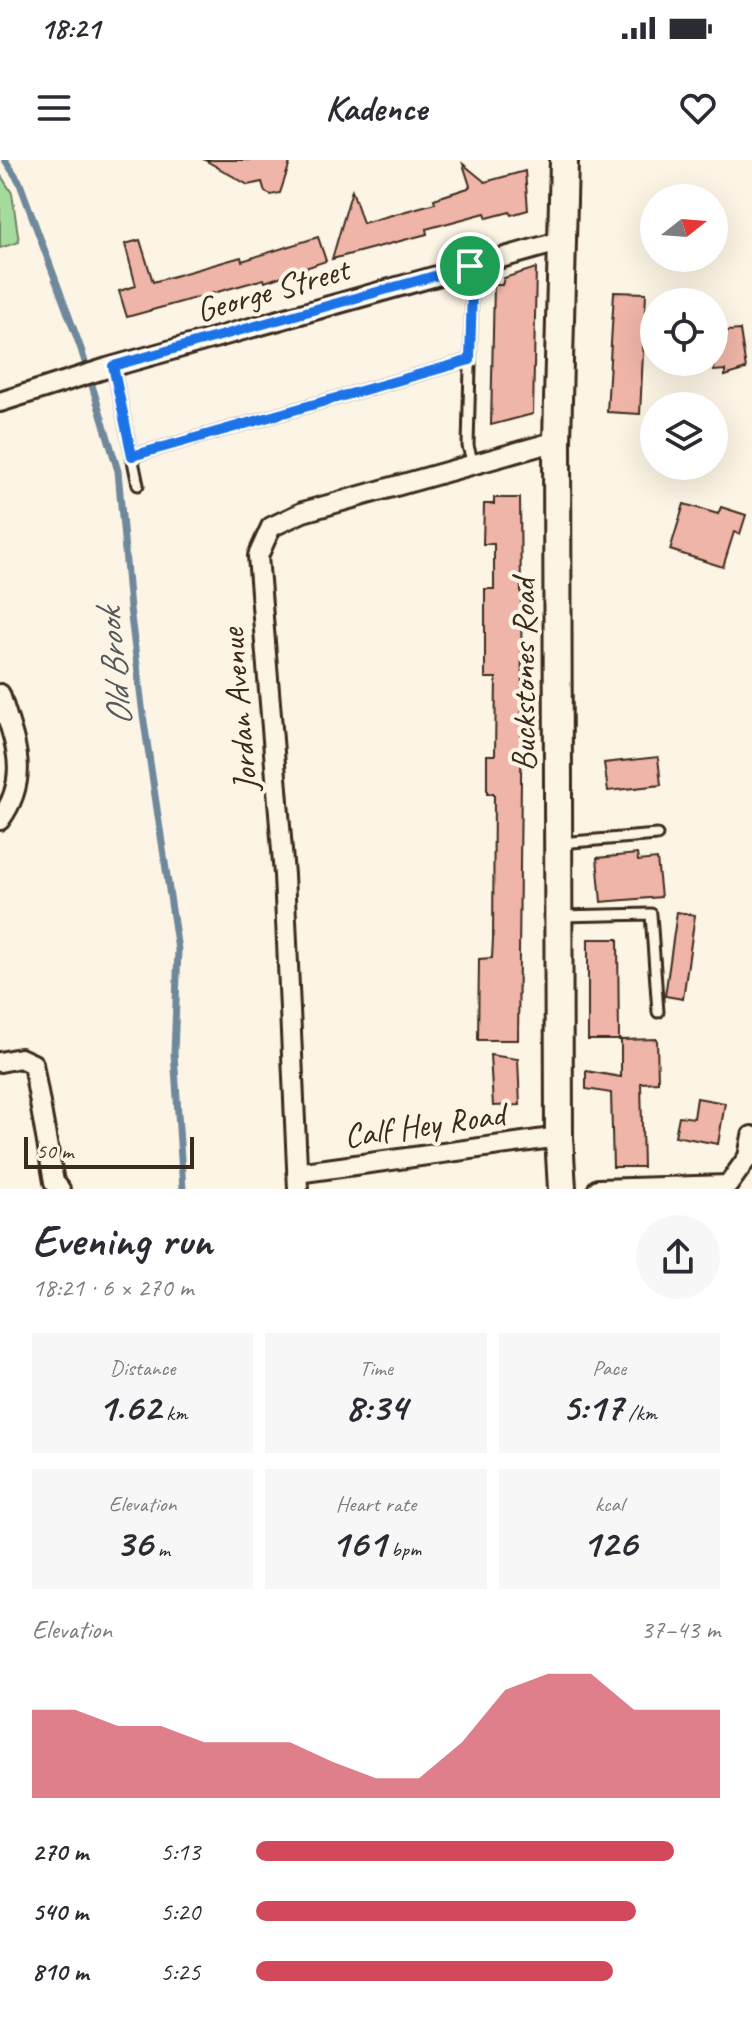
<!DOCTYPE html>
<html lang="en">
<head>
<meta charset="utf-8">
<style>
	body { margin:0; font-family:Caveat,sans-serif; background:#f7f7f7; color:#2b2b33; height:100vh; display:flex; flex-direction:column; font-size:30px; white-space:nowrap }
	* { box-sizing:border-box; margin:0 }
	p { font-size:26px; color:#7c7c81 }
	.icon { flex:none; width:44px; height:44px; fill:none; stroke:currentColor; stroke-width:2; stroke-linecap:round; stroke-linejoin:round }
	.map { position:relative; height:1029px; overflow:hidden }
	.details { display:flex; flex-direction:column; background:#fff; flex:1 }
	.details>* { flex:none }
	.needle { width:52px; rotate:73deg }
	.buttons { position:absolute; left:640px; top:24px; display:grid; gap:16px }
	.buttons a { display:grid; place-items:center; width:88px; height:88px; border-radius:50%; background:#fff; box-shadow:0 8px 32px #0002; font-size:40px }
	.scale { position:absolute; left:24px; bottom:20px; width:170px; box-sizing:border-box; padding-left:8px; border:4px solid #3b2a1e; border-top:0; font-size:22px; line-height:28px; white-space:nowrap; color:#3b2a1e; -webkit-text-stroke:6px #fcf5e5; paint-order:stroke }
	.pin { position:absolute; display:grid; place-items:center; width:68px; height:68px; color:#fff; margin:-34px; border:4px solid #fff; border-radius:50%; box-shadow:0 2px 8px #0007 }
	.round { display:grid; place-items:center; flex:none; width:84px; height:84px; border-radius:42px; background:#f7f7f7 }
	.headline { display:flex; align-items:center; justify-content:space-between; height:136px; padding:0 32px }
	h1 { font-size:44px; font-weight:800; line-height:60px }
	.stats { display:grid; grid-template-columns:repeat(3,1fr); gap:12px; height:136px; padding:8px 32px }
	.stats div { display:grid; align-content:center; border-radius:0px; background:#f7f7f7; text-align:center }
	.stats b { font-size:40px; font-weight:800 }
	.stats small { font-size:22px; font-weight:400 }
	.stats p { font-size:22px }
	.chart { height:224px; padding:16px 32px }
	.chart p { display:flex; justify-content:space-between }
	.chart svg { width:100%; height:144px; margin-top:8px; fill:#d1495b; opacity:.7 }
	ul { padding:0 32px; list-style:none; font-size:26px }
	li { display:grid; grid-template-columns:128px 96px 1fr; align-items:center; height:60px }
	li i { height:20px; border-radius:10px; background:#d1495b }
	.status { display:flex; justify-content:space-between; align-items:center; height:56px; padding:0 40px; background:#fff; direction:ltr }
	.status svg { height:22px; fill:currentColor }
	header { display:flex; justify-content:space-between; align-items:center; height:104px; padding:0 32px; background:#fff; font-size:36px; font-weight:800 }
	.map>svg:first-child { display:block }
</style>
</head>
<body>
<div class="status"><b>18:21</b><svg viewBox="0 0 49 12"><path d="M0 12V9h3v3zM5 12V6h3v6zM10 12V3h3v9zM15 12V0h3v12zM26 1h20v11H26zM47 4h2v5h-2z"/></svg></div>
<header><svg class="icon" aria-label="menu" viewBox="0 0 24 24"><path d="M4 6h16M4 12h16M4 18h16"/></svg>Kadence<svg class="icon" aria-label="heart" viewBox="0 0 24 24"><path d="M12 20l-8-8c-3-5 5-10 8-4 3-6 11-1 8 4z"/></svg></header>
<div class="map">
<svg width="752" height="1029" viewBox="0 0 752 1029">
	<rect width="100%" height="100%" fill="#fcf5e5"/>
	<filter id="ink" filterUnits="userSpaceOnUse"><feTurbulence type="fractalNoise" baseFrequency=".0125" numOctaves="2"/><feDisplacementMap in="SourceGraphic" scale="16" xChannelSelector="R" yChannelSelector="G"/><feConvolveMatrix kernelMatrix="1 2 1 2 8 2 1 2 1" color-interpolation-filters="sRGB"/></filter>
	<g filter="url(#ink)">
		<path fill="#a6db9e" stroke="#70825e" stroke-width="2" d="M0,14L12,33L19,82L0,88Z"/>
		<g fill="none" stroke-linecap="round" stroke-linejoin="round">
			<path stroke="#70889c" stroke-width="7" d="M5,0L19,21L81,189L118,311L130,448L143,555L178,790L174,893L183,1029"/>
		</g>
		<path fill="#efb5a8" stroke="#3b2a1e" stroke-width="2" d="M205,0H291L280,33L271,35L265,32L262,22L248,25Z
			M463,4L485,22L525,11L528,50L511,55L510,52L487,58L485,53L426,69L427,74L332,99L352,30L363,63L435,43L434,39L468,28L470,26Z
			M318,77L326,101L265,122L264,119L127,157L119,131L136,126L125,84L140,80L153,122L241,97L242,101Z
			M536,108L533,254L491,265L494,125H502L504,118Z
			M614,132L646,133L640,254L607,252Z
			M740,170L746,209L725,216V210L714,211V172Z
			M494,338H520L522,533L518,880H478L479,799L492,798L493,779L494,634H487V595H495L496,518H485V429H494V384H483L484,344H494Z
			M684,344L718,354L721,347L746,355L740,374L734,372L723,407L670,390Z
			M658,597L661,625L608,631L604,603Z
			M637,694L638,701L657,699L661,737L601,742L597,698Z
			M677,752L695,755L683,839L665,836Z
			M588,779H618L619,880H588Z
			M657,879L658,922L641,923L643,1007H613L611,933L586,929V911L621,917V880Z
			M490,895L518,899L520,945L493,946Z
			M697,938L725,943L718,984L675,976L679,956L694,958Z"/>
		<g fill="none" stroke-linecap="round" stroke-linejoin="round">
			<defs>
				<path id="lane" d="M470,106L472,128L468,286L473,304
					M113,206L132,296L470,200
					M132,296L138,325
					M560,683L657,675
					M560,756L651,754L658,852"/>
				<path id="street" d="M0,242L107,208L562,81
					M0,534C14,581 32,616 0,660
					M0,902L20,898L33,904L54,1022L60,1029
					M297,1013L559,977
					M298,1029L284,715L258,396L271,367L303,352L557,281
					M598,1029L728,1025L748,997L752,976"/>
				<path id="secondary" d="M562,1029L559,977L557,281L564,0"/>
			</defs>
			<use href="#lane" stroke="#3b2a1e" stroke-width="15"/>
			<use href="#street" stroke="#3b2a1e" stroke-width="24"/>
			<use href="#secondary" stroke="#3b2a1e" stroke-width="32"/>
			<use href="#lane" stroke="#fcf5e5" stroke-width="9"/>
			<use href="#street" stroke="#fcf5e5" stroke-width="18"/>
			<use href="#secondary" stroke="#fcf5e5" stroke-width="26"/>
		</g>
	</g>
	<g fill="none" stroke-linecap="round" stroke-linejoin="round" filter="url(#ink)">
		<defs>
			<path id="route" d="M470,106L472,128L470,200L132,296L113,206Z"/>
		</defs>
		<use href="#route" stroke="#fff" stroke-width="16"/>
		<use href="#route" stroke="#1a73e8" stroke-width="10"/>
	</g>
	<g text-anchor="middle" stroke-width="8" stroke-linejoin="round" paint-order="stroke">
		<g font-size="34" fill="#3b2a1e" stroke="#fcf5e5">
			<text transform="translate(272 129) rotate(-16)" y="12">George Street</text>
			<text transform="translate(523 515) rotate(-90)" y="12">Buckstones Road</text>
			<text transform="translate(238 550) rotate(-95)" y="12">Jordan Avenue</text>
			<text transform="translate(424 964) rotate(-8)" y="12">Calf Hey Road</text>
		</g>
		<g font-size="36" font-style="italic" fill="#55595d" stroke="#fcf5e5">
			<text transform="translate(113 508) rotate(-96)" y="13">Old Brook</text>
		</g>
	</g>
</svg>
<div class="buttons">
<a><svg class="needle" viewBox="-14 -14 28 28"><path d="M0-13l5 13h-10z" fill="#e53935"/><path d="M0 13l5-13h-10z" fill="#7c7c81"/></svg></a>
<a><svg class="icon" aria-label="locate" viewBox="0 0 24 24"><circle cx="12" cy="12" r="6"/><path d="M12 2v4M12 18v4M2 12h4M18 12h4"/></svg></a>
<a><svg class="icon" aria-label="layers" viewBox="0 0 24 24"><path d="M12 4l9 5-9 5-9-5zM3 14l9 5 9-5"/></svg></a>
</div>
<div class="scale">50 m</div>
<div class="pin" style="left:470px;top:106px;background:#1e9e55"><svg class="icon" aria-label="arrive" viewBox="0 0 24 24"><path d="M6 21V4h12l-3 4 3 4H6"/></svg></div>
</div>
<section class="details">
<div class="headline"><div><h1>Evening run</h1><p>18:21 · 6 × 270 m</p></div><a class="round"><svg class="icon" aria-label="share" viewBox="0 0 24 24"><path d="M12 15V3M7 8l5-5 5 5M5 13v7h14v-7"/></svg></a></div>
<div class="stats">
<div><p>Distance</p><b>1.62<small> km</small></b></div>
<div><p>Time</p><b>8:34</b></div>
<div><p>Pace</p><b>5:17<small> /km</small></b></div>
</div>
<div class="stats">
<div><p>Elevation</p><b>36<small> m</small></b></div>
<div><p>Heart rate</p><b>161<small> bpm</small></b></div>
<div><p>kcal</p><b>126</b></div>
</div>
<div class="chart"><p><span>Elevation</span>37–43 m</p>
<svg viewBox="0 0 160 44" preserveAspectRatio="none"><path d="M0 44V17L10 17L20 22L30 22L40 27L50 27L60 27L70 33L80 38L90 38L100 27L110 11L120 6L130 6L140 17L150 17L160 17V44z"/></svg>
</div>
<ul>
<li><b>270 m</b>5:13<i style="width:90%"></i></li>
<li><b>540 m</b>5:20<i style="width:82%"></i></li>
<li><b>810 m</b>5:25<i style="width:77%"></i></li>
</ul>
</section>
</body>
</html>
